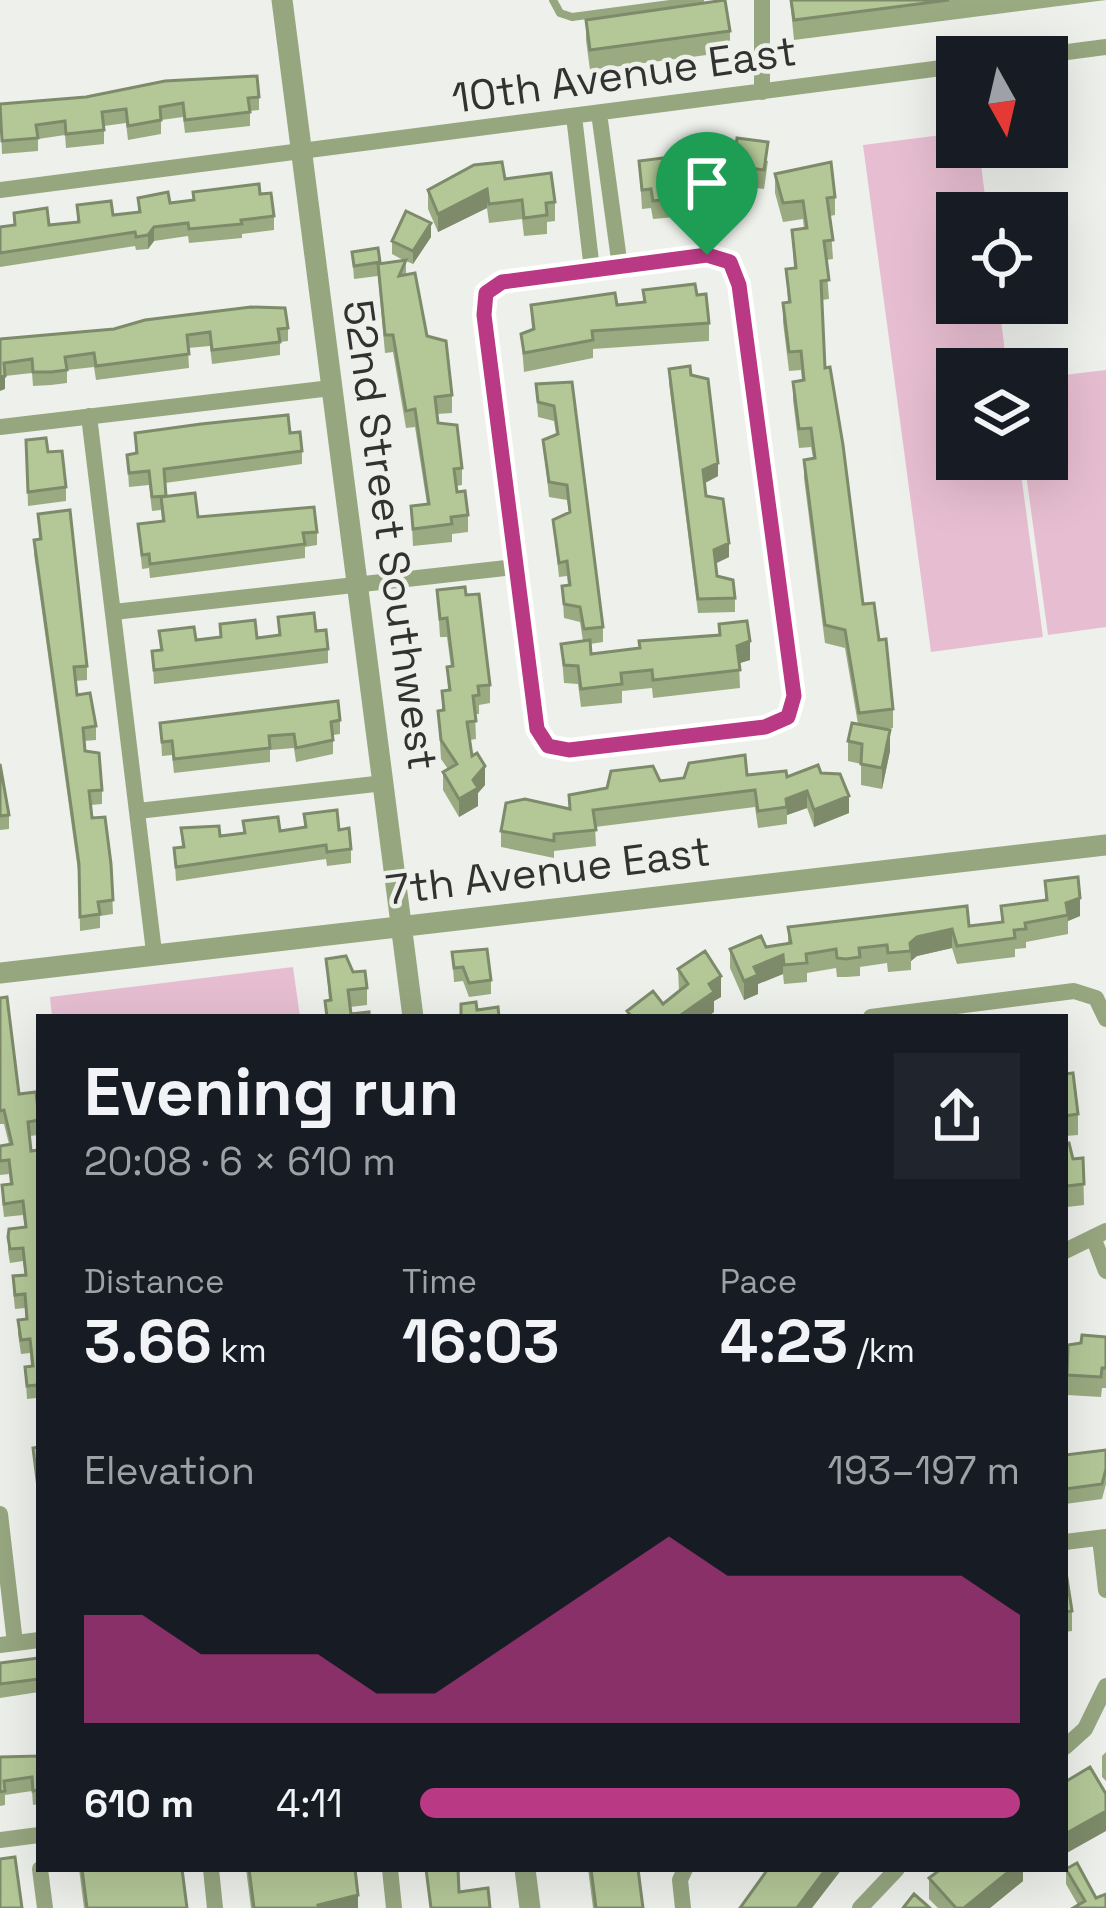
<!DOCTYPE html>
<html lang="en">
<head>
<meta charset="utf-8">
<style>
	body { margin:0; font-family:"Space Grotesk",sans-serif; background:#20242c; color:#f1f3f6; height:100vh; display:flex; flex-direction:column; font-size:45px; white-space:nowrap }
	* { box-sizing:border-box; margin:0 }
	p { font-size:39px; color:#9ea1a6 }
	.icon { flex:none; width:66px; height:66px; fill:none; stroke:currentColor; stroke-width:2; stroke-linecap:round; stroke-linejoin:round }
	.map { position:relative; flex:1; overflow:hidden }
	.drawer { position:absolute; left:36px; top:1014px; width:1032px; height:858px; display:flex; flex-direction:column; background:#171b24; border-radius:0px; box-shadow:0 12px 48px #0002 }
	.drawer>* { flex:none }
	.needle { width:78px; rotate:172deg }
	.buttons { position:absolute; left:936px; top:36px; display:grid; gap:24px }
	.buttons a { display:grid; place-items:center; width:132px; height:132px; border-radius:0px; background:#171b24; box-shadow:0 12px 48px #0002; font-size:60px }
	.pin { position:absolute; display:grid; place-items:center; width:102px; height:102px; color:#fff; margin:-123px -51px; border-radius:50% 50% 50% 0; rotate:-45deg; box-shadow:0 0 12px #0007 }
	.pin .icon { rotate:45deg }
	.round { display:grid; place-items:center; flex:none; width:126px; height:126px; border-radius:0px; background:#20242c }
	.headline { display:flex; align-items:center; justify-content:space-between; height:204px; padding:0 48px }
	h1 { font-size:66px; font-weight:700; line-height:90px }
	.figures { display:grid; grid-template-columns:repeat(3,1fr); gap:18px; height:204px; padding:12px 48px }
	.figures div { display:grid; align-content:center }
	.figures b { font-size:60px; font-weight:700 }
	.figures small { font-size:33px; font-weight:400 }
	.figures p { font-size:33px }
	.chart { height:336px; padding:24px 48px }
	.chart p { display:flex; justify-content:space-between }
	.chart svg { width:100%; height:216px; margin-top:12px; fill:#b93984; opacity:.7 }
	ul { padding:0 48px; list-style:none; font-size:39px }
	li { display:grid; grid-template-columns:192px 144px 1fr; align-items:center; height:90px }
	li i { height:30px; border-radius:15px; background:#b93984 }
	.map>svg:first-child { display:block }
</style>
</head>
<body>
<div class="map">
<svg width="1106" height="1908" viewBox="0 0 1106 1908">
	<rect width="100%" height="100%" fill="#eef0eb"/>
	<path fill="#e7bed1" d="M957,133V147H979L987,213H957V303H999L1007,369H957V459H1019L1043,637L931,652L863,145Z
		M1106,370V627L1048,635L1024,459H1047V377Z
		M293,967L300,1017H52L50,997Z"/>
	<g fill="none" stroke-linecap="round" stroke-linejoin="round">
		<path stroke="#96a67f" stroke-width="8" d="M553,0L560,13L572,17L700,0"/>
		<path stroke="#96a67f" stroke-width="16" d="M1029,57L1106,47
			M762,92V0
			M599,113L620,267
			M574,116L592,270
			M0,190L957,66
			M708,255L730,262L739,285L794,696L788,717L765,727L569,750L548,747L537,729L484,315L486,293L502,282Z
			M89,416L154,952
			M0,427L331,388
			M114,612L515,567
			M138,811L384,783
			M871,1017L1074,991L1096,998L1106,1019
			M1093,1237L1106,1271
			M1065,1251L1106,1231
			M0,1514L15,1643
			M1100,1538L1106,1590
			M1065,1542L1106,1537
			M0,1645L39,1640
			M1065,1747L1085,1729L1106,1686
			M0,1840L39,1835
			M40,1869L45,1908
			M211,1869L215,1908
			M390,1869L394,1908
			M683,1908L680,1880L685,1869
			M860,1908L897,1869"/>
		<path stroke="#96a67f" stroke-width="21" d="M282,0L413,1017
			M0,973L1106,845
			M525,1869L530,1908"/>
	</g>
	<path fill="#9aab82" d="M790,0H1106L794,40Z
		M586,20L730,31V52L590,70L586,40Z
		M259,97V110L250,111V126L185,133L183,117L161,120V134L128,140L126,123L104,126V144L66,148L65,135L38,139V151L2,154L0,104Z
		M686,145L712,152L768,161L764,189L749,187L748,195L707,187V196L676,199V217L653,219L651,208L642,209L639,161L686,156Z
		M775,174L835,197V215L830,216L833,259L826,260L829,299L822,300L825,368L863,604L879,640L893,709V728L885,729L890,751L882,789L861,785V764L848,761V741L858,724L845,648L825,643L804,478V460L813,458L811,447L799,448L793,400V382L802,381L801,370L789,371L783,322V303L788,302L786,269L794,268L792,230L804,229L803,219L783,222L775,193Z
		M505,179L555,202V221L547,222V234L524,236L522,219L489,223L487,208L438,232L428,209V190Z
		M193,192L260,194L274,216V230L242,234V238L189,243L188,236L154,241L148,249L136,250L135,246L0,267V227L14,225V213L49,225L77,222V205L113,215L138,212V198L170,203L193,200Z
		M431,237L413,264L406,261V275L427,336L452,395V413L437,414L438,423L462,468V485L456,486L457,492L468,515V532L452,534V542L413,546L411,506L427,504L415,427L406,428L393,352L385,353L378,276L354,279L352,252L378,248L380,264L405,261L392,254V241Z
		M643,290L697,295L709,323V341L593,349V358L524,372L521,334L532,330L531,305H617L643,303Z
		M288,328V341L280,342V355L212,364L210,346L188,348L189,368L96,380L94,367L67,370V383L51,385L33,386L32,373L5,376V389L0,339Z
		M669,369L691,375L718,476L705,483L706,496L729,557L715,564L717,576L735,598V612L698,613L669,383Z
		M572,382L603,627V642L590,644L591,654L719,636V624L750,660L739,663L740,688L653,698L652,688L622,691V703L581,707L578,684L564,683L561,644L583,641L580,622L564,618L562,586L568,585L567,576L559,577L553,520L569,512L567,500L549,497L543,440L556,434L554,421L538,417L536,384Z
		M135,433H290L302,451V464L165,483L166,497L198,517L317,532V545L305,547V558L150,578L149,568L142,569L138,524L162,522L161,510L152,511L149,485L129,487L127,455L135,453Z
		M26,440L48,452L66,487V501L28,506Z
		M38,514L87,666V680L75,681L77,695L96,726V740L84,741L85,751L102,790V804L91,805L92,818L111,864L113,914L100,916V928L80,931L79,878L34,554V540L39,539Z
		M437,590L466,595L490,685V703L479,705V714H475L476,739L470,740L472,756L485,785L478,793V806L459,817L443,790V772L448,769L441,759L438,711L442,710V691L448,690L447,667H451L447,637H440Z
		M278,617L316,631L328,649V663L154,684L152,651L160,650L159,631L196,640L220,637V624L257,638L279,635Z
		M340,720V734L333,735V754L296,762L294,748L270,750V762L174,773L172,755L162,756L160,723Z
		M0,764L9,815V829L0,830Z
		M821,773L849,813L814,827L807,808L787,815V824L758,828L755,807L595,827L596,846L554,851V858L501,847V831L569,808V795L660,781L747,775L787,777Z
		M304,814L339,830L351,849V863L327,866L326,859L176,881L174,848L182,847L181,828L220,836L243,833V821L280,831L304,827Z
		M1045,881L1080,916L1068,921V934L1026,942V948L1015,949V957L957,964L952,948L917,956L911,961V970L888,972L887,963L860,967V976L846,977H837L836,968L807,973V982L784,984L783,974L758,984V994L744,1000L730,968V949L766,947L788,944V927L969,926L1001,922V906L1045,900Z
		M452,952L491,980V994L469,997L463,981L454,982Z
		M326,959L353,972L367,988V1005L350,1007L351,1014L369,1017H325V1001L329,1000Z
		M678,969L721,997L714,1001V1012L707,1017H627V1011L663,1004L679,991Z
		M0,998L19,1094L39,1120V1135L29,1136L31,1151L39,1150V1404L36,1398L27,1399L25,1367L31,1366L30,1353L21,1354L18,1334V1320L26,1319L25,1308L15,1309L13,1290V1276L25,1275L23,1261L10,1263L8,1251L9,1229L25,1227L23,1215L4,1217L2,1199V1185L10,1184L9,1174L0,1175V1146L9,1144L4,1124H0Z
		M1065,1074L1078,1114V1135L1065,1136Z
		M1065,1144L1073,1159L1083,1158L1084,1205L1067,1207L1065,1198Z
		M1106,1337V1388H1102L1101,1397L1067,1395V1375Z
		M1106,1450V1484L1102,1499L1065,1504V1455Z
		M1065,1566L1072,1611V1631L1065,1632Z
		M39,1658V1692L0,1698V1663Z
		M1106,1752V1781L1102,1777V1756Z
		M39,1756V1804L33,1805L32,1791L5,1795V1805L0,1806V1757Z
		M79,1869H182L187,1908H84Z
		M246,1869H355L358,1908H251Z
		M588,1869H638L643,1908H593Z
		M1023,1869V1881L990,1908H938L929,1899V1878Z
		M1066,1869L1096,1898L1078,1905L1066,1884Z"/>
	<path fill="#7d8b6a" d="M487,189V208L438,232V214Z
		M431,223V237L413,264V251Z
		M154,227V241L148,249V235Z
		M5,376V389L0,391V377Z
		M718,463V476L703,484V470Z
		M729,543V557L714,564V550Z
		M750,641V660L737,664V646Z
		M890,730V751L882,789V768Z
		M485,766V785L478,793V806L459,817V799Z
		M807,791V808L787,815L786,799Z
		M849,796V813L814,827V810Z
		M1080,898V916L1068,921L1066,903Z
		M952,929V948L917,956L911,961L910,943L917,937Z
		M783,955V974L758,984V994L744,1000V981L754,967Z
		M721,976V997L714,1001V1012L707,1017H678L709,984Z
		M1068,1033V1054L1065,1057V1037Z
		M1106,1811V1831L1065,1854V1834Z
		M826,1869H842L812,1908H797Z
		M1012,1869H1023V1881L990,1908H964Z
		M358,1895V1908H318V1905Z"/>
	<path fill="#b3c797" stroke="#7d8b6a" stroke-width="3" d="M725,0L730,31L590,50L586,20Z
		M791,0H949L794,20Z
		M257,76L259,97L248,98L250,112L185,120L183,103L160,107L161,120L128,126L126,109L102,112L104,130L66,134L65,121L36,125L38,138L2,141L0,104L86,97L165,81Z
		M737,138L768,142L764,170L749,168L748,176L706,168L707,177L674,181L676,198L653,201L651,189L642,190L639,161L687,155L686,145L711,142L712,152L735,155Z
		M502,162L505,179L551,173L555,202L546,203L547,215L524,218L522,200L489,204L487,189L438,214L428,190L474,165Z
		M831,162L835,197L827,198L833,240L824,241L829,280L821,281L825,368L830,367L843,445L863,604L874,603L879,640L886,639L893,709L859,713L845,630L825,625L804,460L815,458L811,428L799,429L793,382L804,380L801,351L789,352L783,303L790,302L786,269L796,268L792,230L807,228L803,201L783,203L775,174Z
		M259,184L260,194L271,193L274,216L241,220L242,224L189,229L188,223L154,227L148,235L136,237L135,232L0,253V227L15,225L14,213L47,208L49,225L79,222L77,205L111,201L113,215L140,212L138,198L168,192L170,203L194,200L193,192Z
		M406,211L431,223L413,251L392,241Z
		M378,248L380,262L354,266L352,252Z
		M406,260L399,276L415,273L427,336L446,341L452,395L435,397L438,423L457,425L462,468L454,469L457,492L465,491L468,515L451,517L452,524L413,529L411,506L429,504L415,409L406,411L393,335H385L378,264Z
		M695,284L697,295L706,294L709,323L592,331L593,340L524,353L521,334L534,329L531,305L615,293L617,305L645,302L643,290Z
		M251,307L285,308L288,328L278,329L280,342L212,350L210,332L187,335L189,354L96,366L94,353L65,357L67,370L51,372H33L32,359L4,363L5,376L0,377V339L114,329L145,320Z
		M690,366L691,375L708,379L718,463L703,470L706,496L723,499L729,543L714,550L717,576L733,580L735,598L698,599L669,369Z
		M572,382L603,627L584,629L580,607L564,604L562,586L570,585L567,561L559,563L553,520L570,512L567,485L549,482L543,440L558,434L554,406L538,402L536,384Z
		M288,415L290,433L300,432L302,451L164,469L166,496L152,497L149,471L129,473L127,455L137,453L135,433L201,424Z
		M46,438L48,452L62,451L66,487L28,492L26,440Z
		M195,493L198,517L314,507L317,532L303,533L305,544L150,564L149,554L142,555L138,524L164,521L161,497Z
		M70,510L87,666L74,667L77,695L90,693L96,726L83,728L85,751L99,753L102,790L89,791L92,818L105,817L111,864L113,900L98,902L100,914L80,917L79,864L34,540L41,539L38,514Z
		M465,587L466,595L479,594L490,685L478,686L479,695L473,696L476,721L467,722L472,756L477,753L485,766L473,780L478,788L459,799L443,772L457,764L441,740L438,711L444,710L442,691L450,690L447,667L453,666L447,618L440,619L437,590Z
		M314,613L316,631L326,630L328,649L154,670L152,651L162,650L159,631L194,627L196,640L221,637L220,624L255,620L257,638L280,635L278,617Z
		M747,621L750,641L737,646L740,670L653,680L652,670L621,673L622,684L581,689L578,666L564,665L561,644L590,640L591,654L640,648L639,641L720,635L719,624Z
		M338,701L340,720L331,722L333,740L296,748L294,734L269,736L270,748L174,759L172,741L162,742L160,723Z
		M852,723L890,730L882,768L861,764L862,744L848,741Z
		M745,755L747,775L786,771L787,777L818,765L821,773L840,774L849,796L814,810L807,791L786,799L787,807L758,811L755,790L593,810L596,830L554,834V841L501,831L506,803L525,799L570,809L569,795L607,788L611,771L653,766L660,781L684,778L689,763Z
		M0,764L9,815L0,816Z
		M337,810L339,830L349,828L351,849L327,852L326,845L176,867L174,848L184,847L181,828L219,826L220,836L245,833L243,821L278,817L280,831L306,827L304,814Z
		M1078,877L1080,898L1066,903L1068,915L1025,923L1026,929L1014,930L1015,938L957,946L952,929L917,937L910,943L911,951L888,953L887,945L859,948L860,957L846,959L837,958L836,949L806,954L807,963L784,965L783,955L754,967L758,975L744,981L730,949L761,936L766,947L791,943L788,927L967,906L969,926L1003,922L1001,906L1047,900L1045,881Z
		M487,949L491,980L469,983L463,967L454,968L452,952Z
		M705,951L721,976L709,984L714,992L678,1017H632L627,1011L653,991L663,1004L688,984L678,969Z
		M346,956L353,972L365,971L367,988L348,990L351,1014L369,1012V1017H327L325,1001L331,1000L326,959Z
		M7,997L19,1094L36,1092L39,1120L28,1122L31,1151L39,1150V1390L36,1385L27,1386L25,1367L33,1366L30,1339L21,1340L18,1320L27,1319L25,1294L15,1295L13,1276L26,1275L23,1248L10,1249L8,1237L9,1229L26,1227L23,1201L4,1204L2,1185L12,1184L9,1160L0,1161V1146L12,1144L4,1110L0,1111V998Z
		M476,1002L477,1010L498,1007L499,1017H461V1004Z
		M1073,1073L1078,1114L1065,1116V1074Z
		M1069,1143L1073,1159L1083,1158L1084,1184L1067,1186L1065,1177V1144Z
		M1082,1335L1106,1337V1368H1102L1101,1377L1067,1375L1068,1345L1081,1343Z
		M39,1447V1495L33,1448Z
		M1106,1450V1469L1102,1484L1065,1489V1455Z
		M1065,1566L1072,1611L1065,1612Z
		M39,1658V1679L0,1684V1663Z
		M39,1756V1790L33,1791L32,1777L4,1781L5,1791L0,1792V1757Z
		M1090,1767L1106,1794V1811L1065,1834V1782Z
		M15,1857L22,1908H0V1859Z
		M1077,1863L1096,1898L1106,1894V1908H1073L1085,1901L1066,1869Z
		M82,1869H182L187,1908H87Z
		M249,1869H355L358,1895L318,1905L319,1908H254Z
		M426,1869H458L459,1892L488,1888L490,1908H431Z
		M591,1869H638L643,1908H596Z
		M768,1869H826L797,1908H740Z
		M941,1869H1012L964,1908H956L929,1878Z
		M914,1894L930,1908H903Z"/>
	<g fill="none" stroke-linecap="round" stroke-linejoin="round">
		<defs>
			<path id="route" d="M707,255L730,262L739,285L794,696L788,717L765,727L569,750L548,746L537,729L484,315L486,293L502,282Z"/>
		</defs>
		<use href="#route" stroke="#fff" stroke-width="24"/>
		<use href="#route" stroke="#b93984" stroke-width="15"/>
	</g>
	<g text-anchor="middle" stroke-width="9" stroke-linejoin="round" paint-order="stroke">
		<g font-size="42" fill="#323331" stroke="#eef0eb">
			<text transform="translate(624 74) rotate(-8)" y="15">10th Avenue East</text>
			<text transform="translate(391 535) rotate(82)" y="15">52nd Street Southwest</text>
			<text transform="translate(548 870) rotate(-7)" y="15">7th Avenue East</text>
		</g>
	</g>
</svg>
<div class="buttons">
<a><svg class="needle" viewBox="-14 -14 28 28"><path d="M0-13l5 13h-10z" fill="#e53935"/><path d="M0 13l5-13h-10z" fill="#9ea1a6"/></svg></a>
<a><svg class="icon" aria-label="locate" viewBox="0 0 24 24"><circle cx="12" cy="12" r="6"/><path d="M12 2v4M12 18v4M2 12h4M18 12h4"/></svg></a>
<a><svg class="icon" aria-label="layers" viewBox="0 0 24 24"><path d="M12 4l9 5-9 5-9-5zM3 14l9 5 9-5"/></svg></a>
</div>
<div class="pin" style="left:707px;top:255px;background:#1e9e55"><svg class="icon" aria-label="arrive" viewBox="0 0 24 24"><path d="M6 21V4h12l-3 4 3 4H6"/></svg></div>
<section class="drawer">
<div class="headline"><div><h1>Evening run</h1><p>20:08 · 6 × 610 m</p></div><a class="round"><svg class="icon" aria-label="share" viewBox="0 0 24 24"><path d="M12 15V3M7 8l5-5 5 5M5 13v7h14v-7"/></svg></a></div>
<div class="figures">
<div><p>Distance</p><b>3.66<small> km</small></b></div>
<div><p>Time</p><b>16:03</b></div>
<div><p>Pace</p><b>4:23<small> /km</small></b></div>
</div>
<div class="chart"><p><span>Elevation</span>193–197 m</p>
<svg viewBox="0 0 160 44" preserveAspectRatio="none"><path d="M0 44V22L10 22L20 30L30 30L40 30L50 38L60 38L70 30L80 22L90 14L100 6L110 14L120 14L130 14L140 14L150 14L160 22V44z"/></svg>
</div>
<ul>
<li><b>610 m</b>4:11<i style="width:100%"></i></li>
</ul>
</section>
</div>
</body>
</html>
